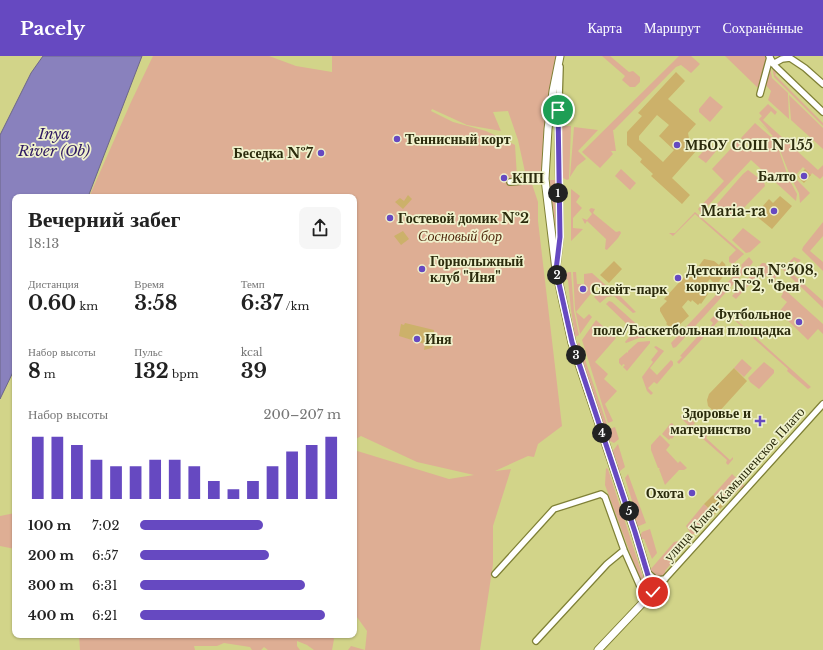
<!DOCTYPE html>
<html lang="ru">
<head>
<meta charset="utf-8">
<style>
	body { margin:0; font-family:"Libre Baskerville",serif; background:#f6f6f6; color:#222; height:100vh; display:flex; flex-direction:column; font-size:15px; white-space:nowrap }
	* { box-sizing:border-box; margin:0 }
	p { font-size:13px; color:#767676 }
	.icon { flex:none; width:22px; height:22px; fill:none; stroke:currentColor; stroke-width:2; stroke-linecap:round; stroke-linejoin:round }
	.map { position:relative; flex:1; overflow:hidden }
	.drawer { position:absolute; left:12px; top:138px; width:345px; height:444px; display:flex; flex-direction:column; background:#fff; border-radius:8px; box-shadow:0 1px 3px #0004 }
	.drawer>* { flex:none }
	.pin { position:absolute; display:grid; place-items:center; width:34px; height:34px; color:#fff; margin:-17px; border:2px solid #fff; border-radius:50%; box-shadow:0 1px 4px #0007 }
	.km { position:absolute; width:20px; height:20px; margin:-10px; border-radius:50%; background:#222; color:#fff; font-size:11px; line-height:20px; text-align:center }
	.round { display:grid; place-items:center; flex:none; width:42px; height:42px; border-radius:8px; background:#f6f6f6 }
	.headline { display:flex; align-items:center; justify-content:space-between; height:68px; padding:0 16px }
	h1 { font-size:22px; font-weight:700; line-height:30px }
	.stats { display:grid; grid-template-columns:repeat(3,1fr); gap:6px; height:68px; padding:4px 16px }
	.stats div { display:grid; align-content:center }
	.stats b { font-size:20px; font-weight:700 }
	.stats small { font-size:11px; font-weight:400 }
	.stats p { font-size:11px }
	.chart { height:112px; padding:8px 16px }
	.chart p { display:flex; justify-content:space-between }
	.chart svg { width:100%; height:72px; margin-top:4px; stroke:#6649c1; stroke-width:6 }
	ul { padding:0 16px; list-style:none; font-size:13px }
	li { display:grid; grid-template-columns:64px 48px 1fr; align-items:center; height:30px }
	li i { height:10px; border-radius:5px; background:#6649c1 }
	header { display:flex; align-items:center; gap:24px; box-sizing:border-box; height:56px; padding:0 20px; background:#6649c1; color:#fff }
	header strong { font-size:19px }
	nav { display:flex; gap:22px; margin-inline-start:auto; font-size:14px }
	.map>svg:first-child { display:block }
</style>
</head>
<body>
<header>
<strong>Pacely</strong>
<nav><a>Карта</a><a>Маршрут</a><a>Сохранённые</a></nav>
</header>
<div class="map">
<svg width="823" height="594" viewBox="0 0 823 594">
	<rect width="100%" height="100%" fill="#d2d489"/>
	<path fill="#deae94" d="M153,0H269L296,10L332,16V0H558L554,30L544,76L541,123L525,116L518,84L508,55L493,56L501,75L467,69L432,53L431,55L453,66L486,75L515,89L517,121L510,122L509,128H532L538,146V165L562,370L538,388L534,401L528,400L495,415L511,413L493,470V508L480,594H348L351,590L365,594L367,575L354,557V394L449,423L474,419L417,406L361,380L356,383H354V141H89L131,46Z
		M602,0H610L629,16L633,15L640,21V26L635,31H630L622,24L625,20Z
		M679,0H691L700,8L691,17L681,9L676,11L614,74H613L616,95H611L613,98L600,112L582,96Z
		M725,0H767L760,31H757Z
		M772,10L777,16L775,19L823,67V70L774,21Z
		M770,11L772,22L788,37L789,63L768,44L771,35L765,28Z
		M789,39L823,72V93L791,64Z
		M710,40L723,51L710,66L699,56V53Z
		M768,48L777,56L775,59L771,55L763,64L818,114L823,109V120L820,123L812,117L811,119L803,111L794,121L810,137L800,147L799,137L791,122L775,82L759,63L762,60L759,57Z
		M758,65L774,80L789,123L797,138L796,145L751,104L701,157L698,153L724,125L712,113L738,85L749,95L752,92L741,82L755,67L771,81L773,80Z
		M563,70H571L569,123L567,124L561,121V73Z
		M574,71L598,74L578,95L586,103L577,110L570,121Z
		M710,88L717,94L706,107L698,101Z
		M621,113L636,127L630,134L615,120Z
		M748,114L764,126L765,130L733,163L716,149L743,118Z
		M549,124H555L556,176L560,179L557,181Z
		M571,133L580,140L576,146L582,152L573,162V172L583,173L571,185Z
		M591,152L595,153L593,157L616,176L620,175L621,177L618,182L607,194L605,193L606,183L587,165L585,168L582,162L587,164L592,158L589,154Z
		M695,156L744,198L733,208L729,206V201L736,194L695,158L673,180L669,177H675Z
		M823,166V180L810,195L823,206V215L802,194L803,191Z
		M743,172L761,186L750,196L746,197L732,184Z
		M749,201L753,206L751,209L676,291L673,292L671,287L742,211L741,209Z
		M794,201L801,204L798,207L794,204L787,213L823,245V252L782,213Z
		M762,207H765L772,214L766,221L760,217L736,243L732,240Z
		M569,216H571L574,255L579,279L573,282L571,277L574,273L571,254L568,224L563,222L566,217Z
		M573,216H576L577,228H584V218L592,217L609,232L613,233L636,256L633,257L614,240L607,241L600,247L594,241L601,234L597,230L576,256L584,263L589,258L592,261L580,278L575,253Z
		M774,217L777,220L774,224L823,268V278L818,273L808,284L781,258L779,256L787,246L781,241L783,237L769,224Z
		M609,245L612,246L643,274L645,282H639L626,287L625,286L634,275L606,248Z
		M721,253L724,259L679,308L677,306L682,301L680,300L706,271L709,273L713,267L710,264Z
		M732,260L811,331L808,333L787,315L788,313L753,282L754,281L731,261Z
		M596,264L616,282L595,306L608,318L604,323L617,335L605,348L613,365L608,367L582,284Z
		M650,285V287L627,315L623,311L625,309L623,308L622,310L619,307V303L627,296L628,297V295L638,286Z
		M579,286L607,368H603L576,291Z
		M656,290L664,295L650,312L657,319L671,304L673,306V309L657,328L654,326L648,332L653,337L651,339L647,335L642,321L653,306L651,304L658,295L654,291Z
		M742,303L752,312L744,321L734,312Z
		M764,306L774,314V317L759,333L750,326L748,322Z
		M681,360L687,365L691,364L695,367L692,370L698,376L701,373L708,379L706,382L730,404L733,401V403L728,409L726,407L727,404L693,374L691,375L687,370L688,369L680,361Z
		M672,367L678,375L672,383L671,382L669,384L662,378L670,368Z
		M615,371L619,383L614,387L608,384L606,376L609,373Z
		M660,379L670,389L666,394L678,407L680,405L687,412L684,414H679L665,429L659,413L660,412H658L651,394V389Z
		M618,388L625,411L620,415H616L614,410L618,408L614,400L610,399Z
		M606,412L608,413L644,524V530L643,532L605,429Z
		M628,418L646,467L639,470L636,469L633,462L637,461L625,422Z
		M732,418L745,430L743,434L740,432L724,449L713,439Z
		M704,448L715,458L698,476L695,478H691L686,470Z
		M15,457V493L0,490V460Z
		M650,473L657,497L652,503L644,483H641V478L642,476Z
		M678,485L680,487L671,499L674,504L665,515L666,517L664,520L656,521L650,514L674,486Z
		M79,579H332L334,583L332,594H314L307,589L297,585V590L300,594H268L264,591L261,594H252L250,591L224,587L217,590H194L195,594H80Z"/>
	<path fill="#8981bd" stroke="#6d6788" d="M43,0H142L88,141H15V312L0,343V79L31,17Z"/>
	<path fill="#ccb16a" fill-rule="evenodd" d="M676,16L685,25L668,43L696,68L688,77L690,88L697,94L672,122L690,139L682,148L651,120L653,118L640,106L642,103L627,89V76L642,60L638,57ZM657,59L669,69L659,80L674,94L663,106L639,84V80Z
		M805,113L811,119L804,127L798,121Z
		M408,139L412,143L403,153L395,146L400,142L404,145Z
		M780,140L792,150L772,173L755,159L769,143L773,147Z
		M403,175L409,183L401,189L394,180Z
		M704,203L714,205L719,209L722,205L725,208L727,216L716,229L710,223L702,232L708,238L701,248L700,247L698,249L692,244L691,246L688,244L682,251L689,260L677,271H670L666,268L667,267L660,255V252L667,245L664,243L695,209L698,211Z
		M614,205L622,213L609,227L600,219Z
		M405,267L434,274V278L437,279L432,292L424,294L425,288L399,280L401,268L404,269Z
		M734,312L747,325L717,358L708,350L707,344L709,338Z
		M713,439L724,449L715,458L704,448Z"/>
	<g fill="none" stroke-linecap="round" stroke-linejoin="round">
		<defs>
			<path id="minor" d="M769,0L775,10L823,56
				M773,8L782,3L790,2L805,12L823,28
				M760,38L770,1
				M510,126L545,123
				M557,208L560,181L558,73L560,11
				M495,518L554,453L601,438L605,441L624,494L646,544
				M649,518L656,524L665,523
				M653,536L823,348
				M536,585L607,508L624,494"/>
			<path id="major" d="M560,0L553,35L548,73L545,123L556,214L572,287L635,476L653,536L598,594"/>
		</defs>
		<use href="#minor" stroke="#7f8036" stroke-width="8"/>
		<use href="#major" stroke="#7f8036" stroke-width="9"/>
		<use href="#minor" stroke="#fff" stroke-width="5.5"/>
		<use href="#major" stroke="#fff" stroke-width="7"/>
	</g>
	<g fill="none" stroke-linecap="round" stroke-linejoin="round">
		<defs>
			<path id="route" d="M558,54L560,181L556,214L572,286L635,476L653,536"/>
		</defs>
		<use href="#route" stroke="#fff" stroke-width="8"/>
		<use href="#route" stroke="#6649c1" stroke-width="5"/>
	</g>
	<g fill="#6649c1" stroke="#f0f2cd" stroke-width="1.5">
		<circle cx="397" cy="83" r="4"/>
		<circle cx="677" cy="89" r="4"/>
		<circle cx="321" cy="97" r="4"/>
		<circle cx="804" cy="120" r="4"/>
		<circle cx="504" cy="122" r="4"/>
		<circle cx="774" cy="155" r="4"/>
		<circle cx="390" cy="162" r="4"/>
		<circle cx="422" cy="213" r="4"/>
		<circle cx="678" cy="222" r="4"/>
		<circle cx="583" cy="233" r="4"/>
		<circle cx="799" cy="266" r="4"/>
		<circle cx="417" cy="283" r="4"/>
		<path d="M758 359h4v4h4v4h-4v4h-4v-4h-4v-4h4z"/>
		<circle cx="692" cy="437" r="4"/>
	</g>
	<g text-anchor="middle" stroke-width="3.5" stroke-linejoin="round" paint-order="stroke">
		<g font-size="14" font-weight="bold" fill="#2b2b0c" stroke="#f0f2cd" text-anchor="start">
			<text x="405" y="88">Теннисный корт</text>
			<text x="685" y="94">МБОУ СОШ №155</text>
			<text x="313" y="102" text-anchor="end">Беседка №7</text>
			<text x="796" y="125" text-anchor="end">Балто</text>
			<text x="512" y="127">КПП</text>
			<text x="766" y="160" text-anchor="end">Maria-ra</text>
			<text x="398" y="167">Гостевой домик №2</text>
			<text x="430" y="210">Горнолыжный<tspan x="430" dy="16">клуб "Иня"</tspan></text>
			<text x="686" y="219">Детский сад №508,<tspan x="686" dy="16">корпус №2, "Фея"</tspan></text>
			<text x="591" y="238">Скейт-парк</text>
			<text x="791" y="263" text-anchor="end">Футбольное<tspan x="791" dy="16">поле/Баскетбольная площадка</tspan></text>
			<text x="425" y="288">Иня</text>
			<text x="751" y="362" text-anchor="end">Здоровье и<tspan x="751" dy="16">материнство</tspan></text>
			<text x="684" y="442" text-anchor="end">Охота</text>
		</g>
		<g font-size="14" font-style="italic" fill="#50270c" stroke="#f0f2cd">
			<text x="460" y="185">Сосновый бор</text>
		</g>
		<g font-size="14" fill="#2b2b0c" stroke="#f0f2cd">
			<text transform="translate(734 428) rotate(-48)" y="5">улица Ключ-Камышенское Плато</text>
		</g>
		<g font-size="15" font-style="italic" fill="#2f1a63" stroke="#f0f2cd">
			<text x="54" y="83">Inya<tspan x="54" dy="17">River (Ob)</tspan></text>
		</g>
	</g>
</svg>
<div class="pin" style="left:558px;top:54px;background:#1e9e55"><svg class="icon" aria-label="arrive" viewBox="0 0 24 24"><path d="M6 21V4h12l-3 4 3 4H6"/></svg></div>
<div class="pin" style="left:653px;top:536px;background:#d93025"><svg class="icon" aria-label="check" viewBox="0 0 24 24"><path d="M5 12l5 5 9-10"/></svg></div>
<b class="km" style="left:558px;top:137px">1</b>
<b class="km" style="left:557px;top:219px">2</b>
<b class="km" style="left:576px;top:299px">3</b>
<b class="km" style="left:602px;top:377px">4</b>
<b class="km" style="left:629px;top:455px">5</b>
<section class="drawer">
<div class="headline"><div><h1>Вечерний забег</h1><p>18:13</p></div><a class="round"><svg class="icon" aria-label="share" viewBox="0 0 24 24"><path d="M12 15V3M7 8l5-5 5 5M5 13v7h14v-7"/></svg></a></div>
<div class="stats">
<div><p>Дистанция</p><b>0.60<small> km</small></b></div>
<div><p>Время</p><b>3:58</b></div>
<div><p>Темп</p><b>6:37<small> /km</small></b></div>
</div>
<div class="stats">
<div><p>Набор высоты</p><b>8<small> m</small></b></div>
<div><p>Пульс</p><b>132<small> bpm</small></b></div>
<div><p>kcal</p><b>39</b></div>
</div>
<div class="chart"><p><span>Набор высоты</span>200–207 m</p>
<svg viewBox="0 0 160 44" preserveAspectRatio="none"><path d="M5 44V6M15 44V6M25 44V11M35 44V20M45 44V24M55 44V24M65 44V20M75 44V20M85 44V24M95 44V33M105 44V38M115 44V33M125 44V24M135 44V15M145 44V11M155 44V6"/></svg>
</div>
<ul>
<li><b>100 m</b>7:02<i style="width:61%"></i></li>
<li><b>200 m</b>6:57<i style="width:64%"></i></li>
<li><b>300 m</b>6:31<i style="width:82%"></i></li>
<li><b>400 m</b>6:21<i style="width:92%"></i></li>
</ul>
</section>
</div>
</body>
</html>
